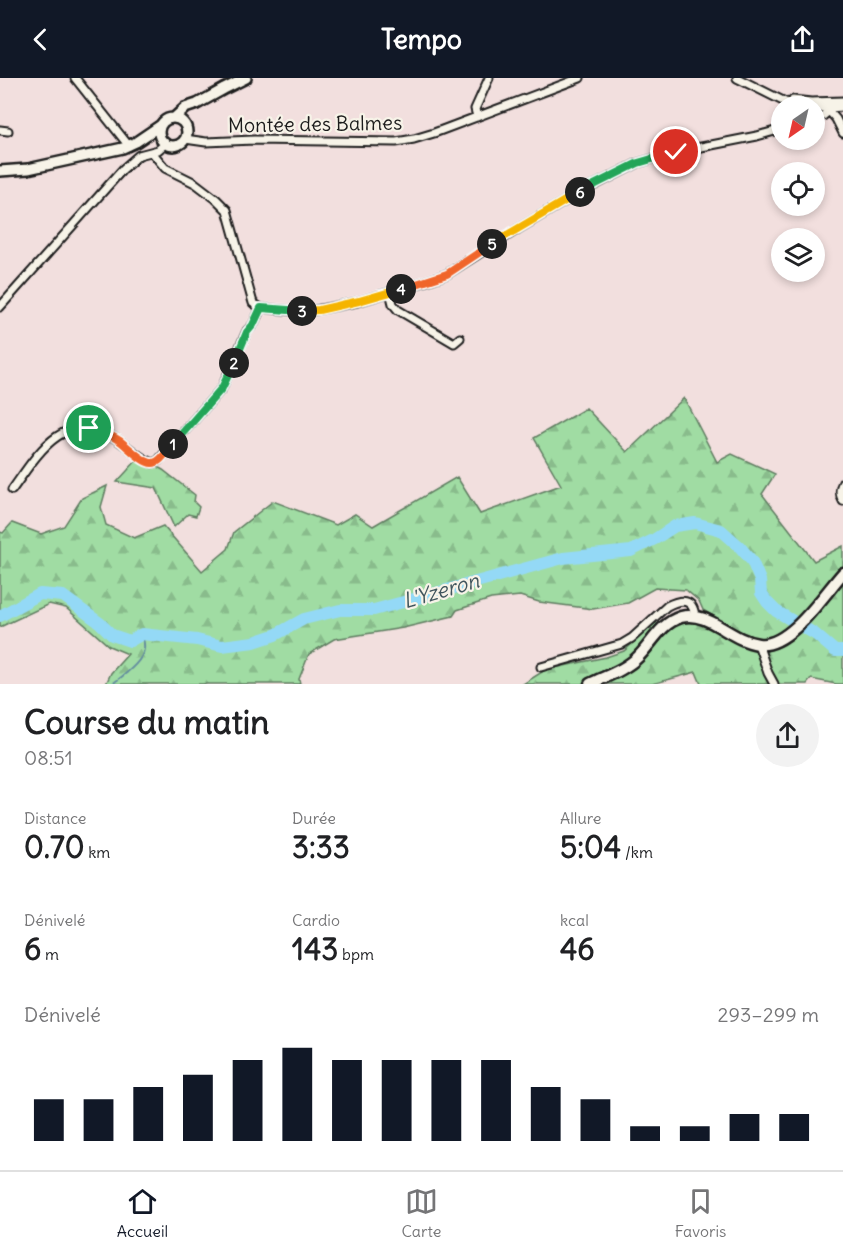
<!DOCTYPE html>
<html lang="fr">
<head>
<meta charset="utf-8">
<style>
	body { margin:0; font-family:Delius,sans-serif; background:#f2f2f2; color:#202124; height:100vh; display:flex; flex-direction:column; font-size:22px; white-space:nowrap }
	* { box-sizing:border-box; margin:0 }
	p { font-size:20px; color:#757577 }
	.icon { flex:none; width:33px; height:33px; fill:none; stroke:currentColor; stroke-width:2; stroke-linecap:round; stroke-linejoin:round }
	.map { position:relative; height:606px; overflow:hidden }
	.panel { display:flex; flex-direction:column; background:#fff; flex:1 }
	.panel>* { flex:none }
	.needle { width:39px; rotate:214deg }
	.fabs { position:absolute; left:771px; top:18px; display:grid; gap:12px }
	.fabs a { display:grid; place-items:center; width:54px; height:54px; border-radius:50%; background:#fff; box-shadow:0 3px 9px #0003; font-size:30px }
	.pin { position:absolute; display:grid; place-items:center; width:51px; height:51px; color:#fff; margin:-26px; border:3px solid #fff; border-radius:50%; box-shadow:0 2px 6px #0007 }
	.km { position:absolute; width:30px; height:30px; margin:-15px; border-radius:50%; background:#222; color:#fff; font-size:16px; line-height:30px; text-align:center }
	.round { display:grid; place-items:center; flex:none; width:63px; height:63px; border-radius:32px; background:#f2f2f2 }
	.headline { display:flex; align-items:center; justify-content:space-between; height:102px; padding:0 24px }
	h1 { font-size:33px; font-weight:800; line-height:45px }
	.stats { display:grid; grid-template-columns:repeat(3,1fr); gap:9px; height:102px; padding:6px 24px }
	.stats div { display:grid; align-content:center }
	.stats b { font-size:30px; font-weight:800 }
	.stats small { font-size:16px; font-weight:400 }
	.stats p { font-size:16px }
	.chart { height:168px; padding:12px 24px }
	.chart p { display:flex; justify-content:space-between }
	.chart svg { width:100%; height:108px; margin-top:6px; stroke:#111827; stroke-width:6 }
	header { display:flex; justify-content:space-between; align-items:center; height:78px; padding:0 24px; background:#111827; color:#fff; font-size:27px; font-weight:800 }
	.menu { display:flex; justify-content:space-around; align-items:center; height:84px; border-top:2px solid #e0e0e0; background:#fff; font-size:16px; color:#757577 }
	.menu a { display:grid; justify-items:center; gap:3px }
	.menu .current { color:#111827 }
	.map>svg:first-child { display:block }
</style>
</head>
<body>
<header><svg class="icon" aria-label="back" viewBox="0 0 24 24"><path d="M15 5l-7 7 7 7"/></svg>Tempo<svg class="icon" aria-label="share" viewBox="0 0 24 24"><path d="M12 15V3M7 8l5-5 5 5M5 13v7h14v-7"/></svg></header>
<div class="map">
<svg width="843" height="606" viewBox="0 0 843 606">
	<defs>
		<pattern id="forest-firs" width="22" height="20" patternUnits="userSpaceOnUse" patternTransform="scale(1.5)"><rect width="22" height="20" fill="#a0dca3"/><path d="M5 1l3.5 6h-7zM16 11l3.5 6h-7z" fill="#89bc8c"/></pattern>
	</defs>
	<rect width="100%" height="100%" fill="#f2dfde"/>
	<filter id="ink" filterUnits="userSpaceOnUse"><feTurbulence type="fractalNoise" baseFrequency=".0167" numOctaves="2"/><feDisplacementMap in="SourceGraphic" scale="12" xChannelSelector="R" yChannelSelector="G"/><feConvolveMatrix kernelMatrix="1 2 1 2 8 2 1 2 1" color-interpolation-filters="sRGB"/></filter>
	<g filter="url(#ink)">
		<path fill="url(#forest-firs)" stroke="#5e7c60" stroke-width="1.5" d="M684,320L717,384L732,376L775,396L762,416L814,483L843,468V606H836L811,601L807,606H776L762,572L759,561L745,557L703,532L699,523L686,512L655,510L628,525L593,531L539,524L520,518L491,521L457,532L453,538L403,550L334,561L309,576L299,601L300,606H106L111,595L128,576L109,568L66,530L49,526L0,549V454L3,455L12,445L41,456L64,448L82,420L107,408L101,429L106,447L134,460L163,448L202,493L228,471L234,454L273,423L336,447L355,436L373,448L457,399L480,436L561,407L534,360L586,330L627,374Z
			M137,382L154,387L163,392L195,417L194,424L199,429L196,438L188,436L174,449L156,410L117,404Z
			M656,544L665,554C670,551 677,546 682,545C708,540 734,567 759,573L771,606H701L696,594L652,606H523L545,592L606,579L624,573Z"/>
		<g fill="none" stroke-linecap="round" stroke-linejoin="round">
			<path stroke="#648d9f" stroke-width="2" d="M112,606C122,599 143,583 144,571C145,566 143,561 142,556"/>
			<path stroke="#94d9f6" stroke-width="12" d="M0,538L40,516L63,518L100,545L112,557L130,563L142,556L197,562L222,568L254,564L275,557L304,541L340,532H374L563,480L631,473L655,461L675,448L695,445L721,452L739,468L752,483L760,502L761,515L767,524L776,533L815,556L835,573H843"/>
			<defs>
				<path id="street" d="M75,0L129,68
					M737,0L785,24L805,28
					M793,22L811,24L843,23
					M814,30H828L843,29
					M829,33L836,41L843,55
					M477,39L475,31L489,0
					M814,41L823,38L829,33L828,31
					M0,52L8,53
					M185,61L206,64L254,62L396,64L414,61L434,55L580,0
					M152,74L165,90L195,105L216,121L227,132L253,225L261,230L306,234L357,224L424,204L447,196L518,151L577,116L638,85L676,74L757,58L782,51
					M390,214L393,226L398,232L454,265L460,260
					M0,229L123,91L139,77L158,72L165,66
					M843,404C839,411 839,416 843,423
					M12,412C37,377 63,330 113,359C127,367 137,379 152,385L158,383L222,310L247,253L253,247L261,230
					M758,566L768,595L774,606
					M541,589L622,566L632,560L667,528C681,521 693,520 695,538"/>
				<path id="secondary" d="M174,40L185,30L197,26L224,11L246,0
					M159 54a14 14 0 1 1 28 0a14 14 0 1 1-28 0Z
					M0,93L28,91L123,70L136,64L161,47"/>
				<path id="primary" d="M590,606C606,598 625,592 638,579C652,565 661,545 681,539C695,535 709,542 720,549C732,556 744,564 758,566C789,571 824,516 843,495"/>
			</defs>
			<use href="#street" stroke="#1c1c1c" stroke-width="11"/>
			<use href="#secondary" stroke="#1c1c1c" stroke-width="14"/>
			<use href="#primary" stroke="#1c1c1c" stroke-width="15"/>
			<use href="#street" stroke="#f7f3e8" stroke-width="7"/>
			<use href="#secondary" stroke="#f7f3e8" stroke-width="9"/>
			<use href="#primary" stroke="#f7f3e8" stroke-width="10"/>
		</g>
	</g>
	<g fill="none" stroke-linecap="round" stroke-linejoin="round" filter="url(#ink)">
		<defs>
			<path id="split-1" d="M89,350C100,353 110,356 120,363C127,368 143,385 152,385C160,386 168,371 173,366"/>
			<path id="split-2" d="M173,366L222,310L234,285"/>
			<path id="split-3" d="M234,285L247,254L253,247L261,230L302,233"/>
			<path id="split-4" d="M302,233L319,232L359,223L401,211"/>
			<path id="split-5" d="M401,211L447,196L492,166"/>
			<path id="split-6" d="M492,166L580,114"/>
			<path id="split-7" d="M580,114L638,85L676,74"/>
		</defs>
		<use href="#split-1" stroke="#fff" stroke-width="12"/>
		<use href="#split-2" stroke="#fff" stroke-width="12"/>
		<use href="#split-3" stroke="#fff" stroke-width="12"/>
		<use href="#split-4" stroke="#fff" stroke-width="12"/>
		<use href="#split-5" stroke="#fff" stroke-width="12"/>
		<use href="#split-6" stroke="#fff" stroke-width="12"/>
		<use href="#split-7" stroke="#fff" stroke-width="12"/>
		<use href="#split-1" stroke="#f0652b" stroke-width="8"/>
		<use href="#split-2" stroke="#22a559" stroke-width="8"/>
		<use href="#split-3" stroke="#22a559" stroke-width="8"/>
		<use href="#split-4" stroke="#f5b400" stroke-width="8"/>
		<use href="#split-5" stroke="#f0652b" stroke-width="8"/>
		<use href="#split-6" stroke="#f5b400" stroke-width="8"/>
		<use href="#split-7" stroke="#22a559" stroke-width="8"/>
	</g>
	<g text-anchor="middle" stroke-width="4.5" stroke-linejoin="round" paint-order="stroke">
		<g font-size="20" fill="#1c1c1c" stroke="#f7f3e8">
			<text transform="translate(315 46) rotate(-1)" y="7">Montée des Balmes</text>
		</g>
		<g font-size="21" font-style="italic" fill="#40555d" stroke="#f7f3e8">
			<text transform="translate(441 513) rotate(-16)" y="7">L'Yzeron</text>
		</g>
	</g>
</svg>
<div class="fabs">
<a><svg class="needle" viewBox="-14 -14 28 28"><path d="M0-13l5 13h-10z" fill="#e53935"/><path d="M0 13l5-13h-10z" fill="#757577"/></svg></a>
<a><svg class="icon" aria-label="locate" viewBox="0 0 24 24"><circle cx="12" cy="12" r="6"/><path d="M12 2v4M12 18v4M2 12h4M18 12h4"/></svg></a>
<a><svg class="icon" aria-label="layers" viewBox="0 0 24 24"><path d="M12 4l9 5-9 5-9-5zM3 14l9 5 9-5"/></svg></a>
</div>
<div class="pin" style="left:89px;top:350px;background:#1e9e55"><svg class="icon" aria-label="arrive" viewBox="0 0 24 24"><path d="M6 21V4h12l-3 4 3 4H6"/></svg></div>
<div class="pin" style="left:676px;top:74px;background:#d93025"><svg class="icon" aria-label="check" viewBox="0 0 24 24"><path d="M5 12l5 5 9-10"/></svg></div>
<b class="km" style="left:173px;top:366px">1</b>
<b class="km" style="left:234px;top:285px">2</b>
<b class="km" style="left:302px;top:233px">3</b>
<b class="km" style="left:401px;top:211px">4</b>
<b class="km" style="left:492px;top:166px">5</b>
<b class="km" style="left:580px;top:114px">6</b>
</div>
<section class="panel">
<div class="headline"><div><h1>Course du matin</h1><p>08:51</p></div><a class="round"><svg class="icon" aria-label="share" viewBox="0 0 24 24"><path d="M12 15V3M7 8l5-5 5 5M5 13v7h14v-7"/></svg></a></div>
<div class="stats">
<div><p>Distance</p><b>0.70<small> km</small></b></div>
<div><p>Durée</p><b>3:33</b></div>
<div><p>Allure</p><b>5:04<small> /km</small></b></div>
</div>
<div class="stats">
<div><p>Dénivelé</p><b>6<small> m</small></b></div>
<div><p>Cardio</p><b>143<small> bpm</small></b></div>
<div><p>kcal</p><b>46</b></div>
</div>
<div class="chart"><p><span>Dénivelé</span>293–299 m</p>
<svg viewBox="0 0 160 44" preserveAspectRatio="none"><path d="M5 44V27M15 44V27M25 44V22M35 44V17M45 44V11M55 44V6M65 44V11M75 44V11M85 44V11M95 44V11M105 44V22M115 44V27M125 44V38M135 44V38M145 44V33M155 44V33"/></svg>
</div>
</section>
<nav class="menu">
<a class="current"><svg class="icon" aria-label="home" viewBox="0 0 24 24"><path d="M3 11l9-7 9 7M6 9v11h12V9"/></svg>Accueil</a>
<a><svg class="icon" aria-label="map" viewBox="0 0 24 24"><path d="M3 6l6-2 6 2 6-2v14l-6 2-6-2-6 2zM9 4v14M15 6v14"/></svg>Carte</a>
<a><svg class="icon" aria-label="saved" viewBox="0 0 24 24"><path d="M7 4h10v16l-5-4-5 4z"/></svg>Favoris</a>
</nav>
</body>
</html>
